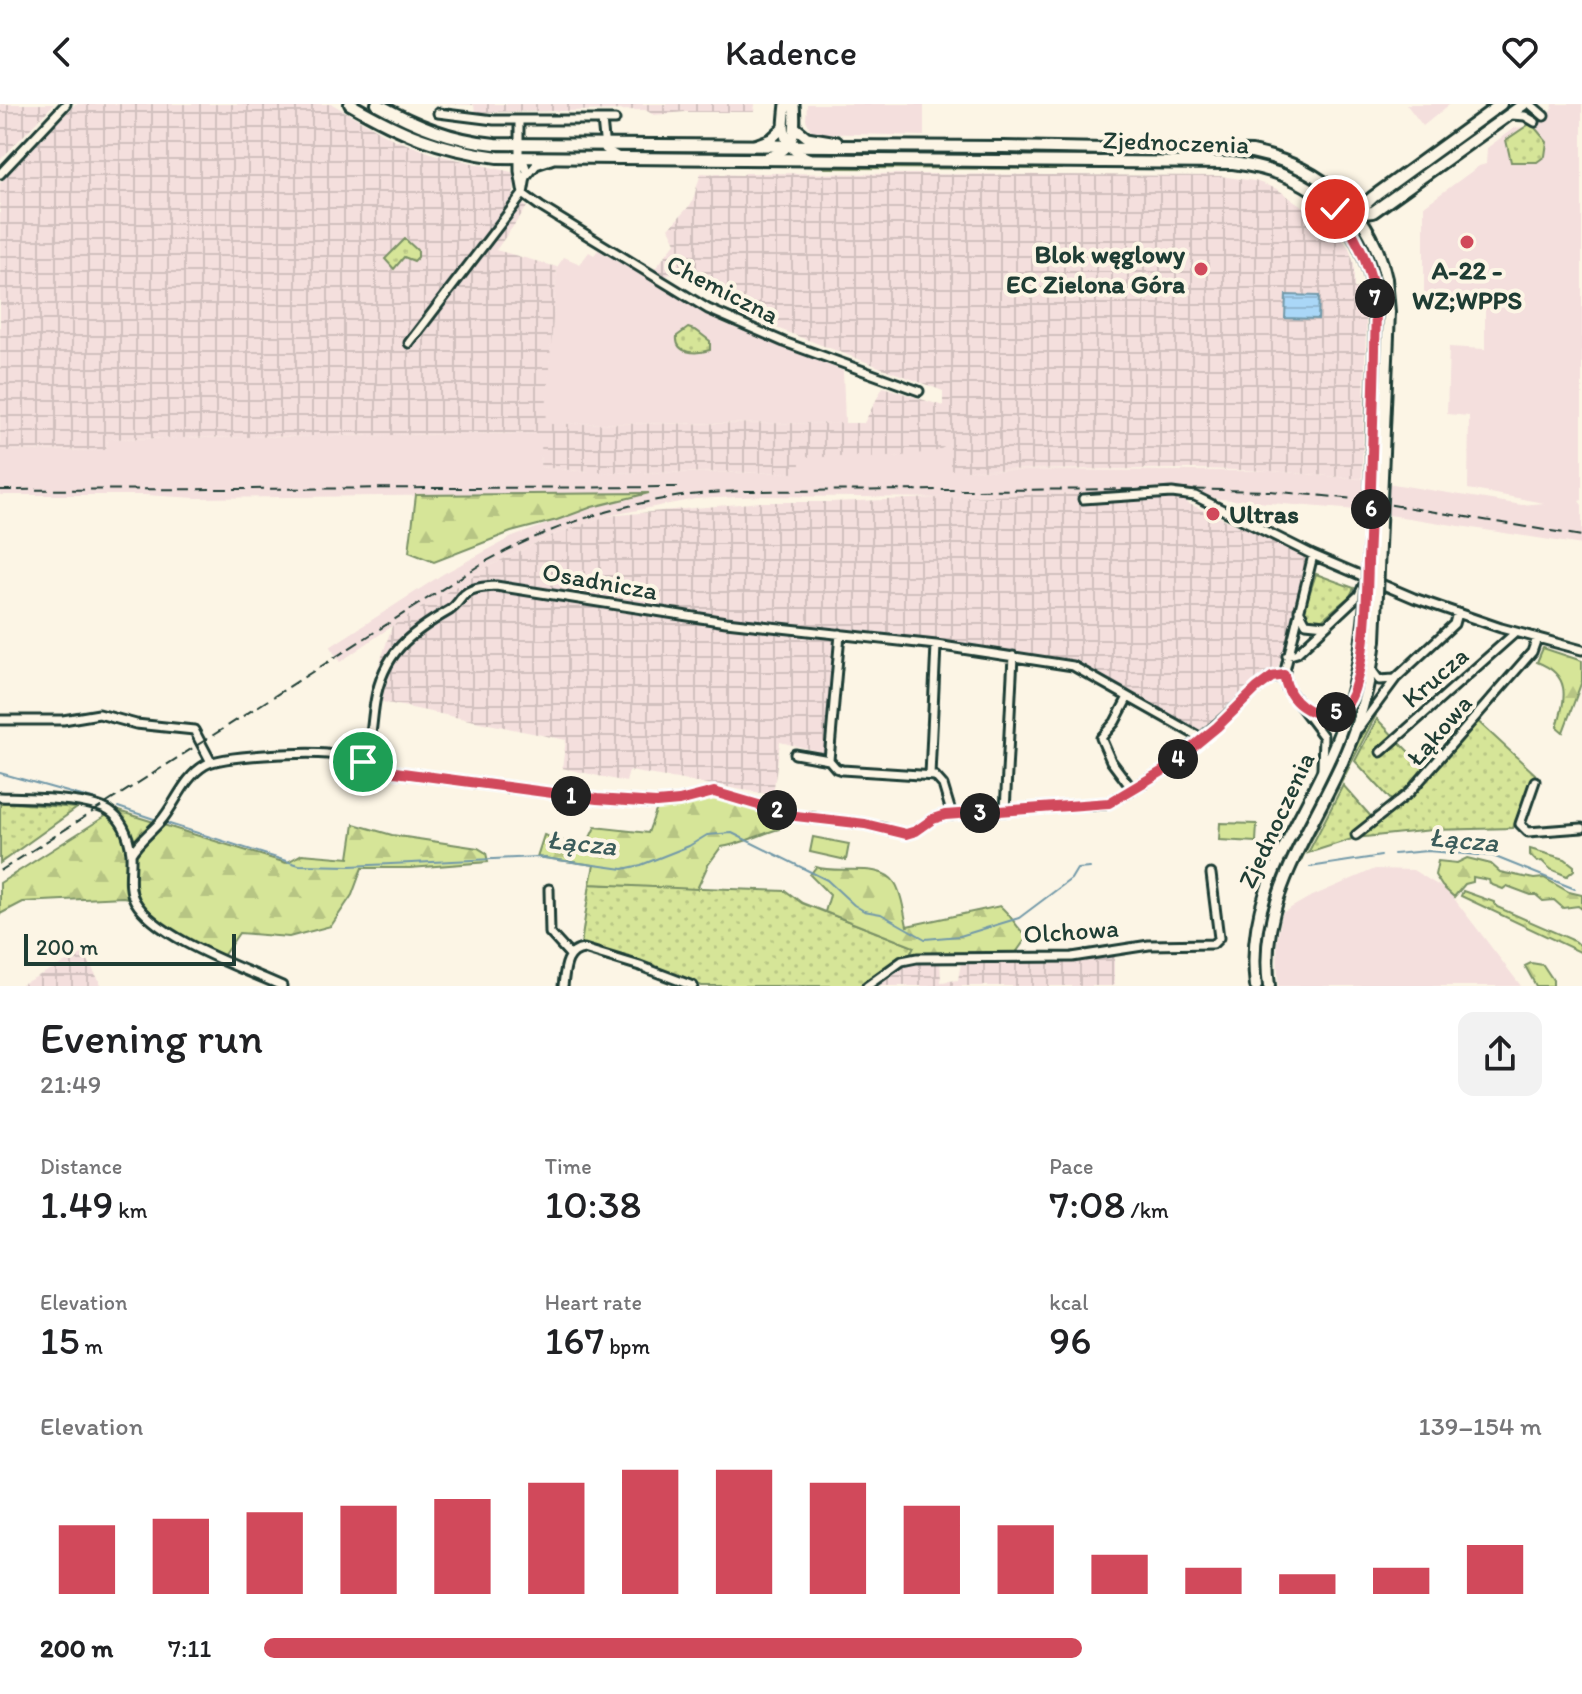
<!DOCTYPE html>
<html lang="en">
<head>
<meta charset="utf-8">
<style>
	body { margin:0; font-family:Itim,sans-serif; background:#f2f2f2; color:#202124; height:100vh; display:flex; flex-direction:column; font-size:30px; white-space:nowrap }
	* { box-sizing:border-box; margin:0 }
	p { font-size:26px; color:#757577 }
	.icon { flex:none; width:44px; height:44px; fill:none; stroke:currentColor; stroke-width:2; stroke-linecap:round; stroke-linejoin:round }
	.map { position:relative; height:882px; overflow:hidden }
	.sheet { display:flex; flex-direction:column; background:#fff; flex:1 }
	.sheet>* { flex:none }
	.scale { position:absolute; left:24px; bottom:20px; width:212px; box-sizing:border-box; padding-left:8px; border:4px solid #1f3d34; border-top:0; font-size:22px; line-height:28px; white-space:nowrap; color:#1f3d34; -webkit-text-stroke:6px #fcf5e5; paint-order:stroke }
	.pin { position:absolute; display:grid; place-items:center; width:68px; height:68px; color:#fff; margin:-34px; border:4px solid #fff; border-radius:50%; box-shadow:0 2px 8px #0007 }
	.km { position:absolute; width:40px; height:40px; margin:-20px; border-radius:50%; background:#222; color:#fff; font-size:22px; line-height:40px; text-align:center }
	.round { display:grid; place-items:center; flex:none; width:84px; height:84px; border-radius:16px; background:#f2f2f2 }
	.headline { display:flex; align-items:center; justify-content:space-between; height:136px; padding:0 40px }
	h1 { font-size:44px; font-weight:600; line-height:60px }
	.stats { display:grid; grid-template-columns:repeat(3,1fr); gap:12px; height:136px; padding:8px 40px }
	.stats div { display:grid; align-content:center }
	.stats b { font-size:40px; font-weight:600 }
	.stats small { font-size:22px; font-weight:400 }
	.stats p { font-size:22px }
	.chart { height:224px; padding:16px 40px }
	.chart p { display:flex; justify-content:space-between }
	.chart svg { width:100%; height:144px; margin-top:8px; stroke:#d1495b; stroke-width:6 }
	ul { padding:0 40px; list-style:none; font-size:26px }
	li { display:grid; grid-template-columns:128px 96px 1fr; align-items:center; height:60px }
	li i { height:20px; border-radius:10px; background:#d1495b }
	header { display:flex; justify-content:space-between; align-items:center; height:104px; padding:0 40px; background:#fff; font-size:36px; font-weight:600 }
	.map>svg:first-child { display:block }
</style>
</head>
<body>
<header><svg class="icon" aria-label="back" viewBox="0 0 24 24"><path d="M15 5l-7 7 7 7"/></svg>Kadence<svg class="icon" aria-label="heart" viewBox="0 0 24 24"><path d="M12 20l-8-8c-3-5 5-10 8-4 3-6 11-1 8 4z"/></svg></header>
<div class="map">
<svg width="1582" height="882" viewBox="0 0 1582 882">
	<defs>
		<pattern id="industrial-grid" width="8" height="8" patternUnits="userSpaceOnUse" patternTransform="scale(2)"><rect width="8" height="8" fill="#f4dfdd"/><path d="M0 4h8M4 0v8" fill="none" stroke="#d1c0be"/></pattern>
		<pattern id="green-dots" width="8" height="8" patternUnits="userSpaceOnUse" patternTransform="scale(2)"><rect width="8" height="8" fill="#d6e598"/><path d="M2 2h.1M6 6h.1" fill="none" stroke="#b7c584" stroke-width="1.8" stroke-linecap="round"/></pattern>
		<pattern id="forest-firs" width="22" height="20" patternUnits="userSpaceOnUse" patternTransform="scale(2)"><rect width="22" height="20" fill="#d6e598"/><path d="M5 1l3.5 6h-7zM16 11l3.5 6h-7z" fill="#b7c584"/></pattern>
		<pattern id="water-rules" width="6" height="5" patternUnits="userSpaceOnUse" patternTransform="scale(2)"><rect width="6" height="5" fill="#aad7f7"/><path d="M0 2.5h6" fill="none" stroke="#92b9d4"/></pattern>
	</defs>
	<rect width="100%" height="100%" fill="#fcf5e5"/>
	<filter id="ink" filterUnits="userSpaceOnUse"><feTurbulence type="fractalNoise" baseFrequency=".0125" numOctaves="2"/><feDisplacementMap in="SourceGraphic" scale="16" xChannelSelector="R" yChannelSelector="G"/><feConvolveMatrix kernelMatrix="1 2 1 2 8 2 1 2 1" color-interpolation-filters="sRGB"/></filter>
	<g filter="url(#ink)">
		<path fill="#f4dfdd" d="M807,0H924V32L819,29L811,26L806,16Z
			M1406,0H1450L1423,22Z
			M1553,0H1582V396L1579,397L1582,401V441L1357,406L1208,394H1128L1127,387L947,394L762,392L695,395L607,412L553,431L487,463L392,522L340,558L330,543L443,470L510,434L592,403L644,389L196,394L145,391H0V347L106,346L108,335L543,329L540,363L589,368L800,369V353H895L950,340L951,366L1272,367L1362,375L1522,401L1544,399L1468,385L1469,312L1447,310L1449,243L1485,245V203L1424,199V102L1479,62L1486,60L1487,44L1514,24L1532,22L1552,6Z
			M598,146L721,218L843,267L845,319L544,320L557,163L564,153L580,160L589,148L594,151Z
			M1375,765L1413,766L1449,788L1521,882H1278L1277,838L1282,809L1308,794Z"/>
		<path fill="url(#industrial-grid)" d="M0,0H54L0,56Z
			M75,0H332L393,35L434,50L516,69L513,94L527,103L496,146L557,163L545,320L864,319L883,283L943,302V287L763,219L761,209L686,169L680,173L674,169L665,172L654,166L676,138L669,124L692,99L701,69L742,71L746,69L1220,72L1255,77L1277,85L1330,121L1349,144L1354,160V184L1367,187L1362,375L1272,367L1195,365L950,366V340L937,347L895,353H800V369L589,368L540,363L542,329L108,335L106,346L0,347V79Z
			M433,0H755L754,8H685L654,11L645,6L475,8L474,1Z
			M1128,387V394H1189L1187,399L1312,453L1278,564L1203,634L1074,563L974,545L840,532L834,651L780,638L773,691L629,667L626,678L562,664L566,636L368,595L392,522L487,463L553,431L607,412L761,398H829Z
			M1114,847V882H870L902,857L940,853L941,878L958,876L962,853Z
			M84,849L102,882H18Z"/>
		<path fill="url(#green-dots)" stroke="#7a9166" stroke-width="2" d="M1531,19L1547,38L1545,52L1537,58H1511L1506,36Z
			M930,47L1063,48V54L936,50Z
			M820,60L1063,61L1061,65L825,64Z
			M405,135L418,147V153L414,157L404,153L394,165L385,155Z
			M688,224L697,227L710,237V246C697,250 675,251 677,232Z
			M1316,470L1354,484L1350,492L1320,517H1312L1303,509Z
			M1363,562C1365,578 1361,590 1357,605C1337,680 1284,741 1267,817L1262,816L1270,783L1321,681Z
			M1374,607L1376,611L1296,766L1294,763Z
			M1472,612L1535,670L1513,724L1432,726L1355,734L1308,749L1343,681L1374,716L1394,699L1355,657L1377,615L1430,670Z
			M0,698L77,704L0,759Z
			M590,780L786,787L802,799L914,843L909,853L871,882H702L651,862L581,840Z
			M1463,787L1494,798L1497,803L1575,837L1582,843V849L1461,792Z"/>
		<path fill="url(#forest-firs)" stroke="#7a9166" stroke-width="2" d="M649,389L592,403L557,416L511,428L434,458L409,448L416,391Z
			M1543,544L1582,557V577L1563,628L1557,623C1566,593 1571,571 1537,558Z
			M707,690L724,692L780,710L779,725C758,731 742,740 721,743L708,761L697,785L590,780L594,761L537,753L544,731L585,744L595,723L648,729L657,704Z
			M115,706L286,759L302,750L349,754L354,720L392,731L478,744L486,749L488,758L410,764H362L352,791L331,822L289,833L239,829L223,852L173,828L137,796L123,793L23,798L0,810V779Z
			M1530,745L1565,755L1574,762V766L1567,772L1550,765L1542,757L1537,758L1530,751Z
			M1467,754L1491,760L1500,768L1534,775L1544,774L1569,788L1582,791V805L1578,802L1563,804L1554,796L1543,797L1536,791H1531L1507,782L1503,785L1490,780L1489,776L1473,773V778L1465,780L1454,793L1442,782L1435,771L1438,757L1457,759Z
			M816,763C838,771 881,757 895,779C902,789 904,809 907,822L1000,802C1011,811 1016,823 1027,833L1015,850L932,854L899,862L909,853L914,843L825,808L830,791L810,771Z
			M1531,859L1543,861L1553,876V882H1536L1525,862Z"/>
		<path fill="#d6e598" stroke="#7a9166" stroke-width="2" d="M1220,719L1257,720L1256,738L1219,736Z
			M813,733L849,740L846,756L810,748Z"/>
		<path fill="url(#water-rules)" stroke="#7299a9" stroke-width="2" d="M1286,191L1319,192L1318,215L1285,214Z"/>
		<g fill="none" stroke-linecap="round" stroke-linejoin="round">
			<path stroke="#7299a9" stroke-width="2" d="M0,669L96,696
				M118,703L157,716
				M163,718L299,761L350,762L537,753L623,765L641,761L689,742L707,731L732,729L827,776L854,801L864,807L881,810L925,835L960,832L1019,814L1071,775L1077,765L1090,764
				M1394,750L1427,747L1493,752L1575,785
				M1310,763L1381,752"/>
			<defs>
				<path id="minor" d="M1530,0L1544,12
					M438,9L494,16H615
					M1511,11L1525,12L1535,18
					M519,16V67L523,90L541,103L708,205L784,238L919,287
					M602,16L605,45L619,53
					M0,70L66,0
					M527,72L536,61L551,56
					M409,239L523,90L527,67L522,53
					M1083,395L1172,389L1195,392L1313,451L1414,494L1501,524L1582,546
					M1313,451L1284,571L1287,584L1323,632L1322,664
					M1299,506L1306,519L1325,521
					M1287,552L1297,549L1359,491L1365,478
					M1371,565L1379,576L1394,575
					M1128,593L1115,618L1101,634L1111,657L1132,685
					M1303,603C1321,612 1333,615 1347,597
					M0,616H63L99,610L136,620L194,626L211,658
					M1359,624L1396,574L1454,520L1457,509
					M1381,648L1515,529
					M795,650L829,656L836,664L842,666L935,672L943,681L952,711
					M829,656L840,530
					M363,658C373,634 371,622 375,598C383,549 410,529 450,506C457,501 457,499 462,493C470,483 485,483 496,482L726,518L936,541L1073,562L1203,635
					M930,671L936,541
					M1535,677L1520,720L1528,728L1582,724
					M0,693C26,694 88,694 109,707C123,716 129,733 131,749C132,765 127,783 135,797C157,835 243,864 282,882
					M1005,707L1013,552
					M1356,731L1409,689L1532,548L1537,534
					M131,750C138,738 150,729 160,718C176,700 183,674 205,661C221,651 307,648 327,650C345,651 364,659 380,666L597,695L656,699L679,697L714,688L796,712L865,720L906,730L916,727L933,715L945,711L1109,699L1166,665L1268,575L1284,571
					M549,785L550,829L570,851
					M563,882C565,867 565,847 584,845L640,862L693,882
					M867,882L902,857L917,854L1072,853L1149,841L1213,840L1219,834L1211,770"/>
				<path id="tertiary" d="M786,0C783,28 780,43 810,55
					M796,24L807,33L837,38
					M755,41L771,35L783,24
					M767,53C797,46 796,25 794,0"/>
				<path id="secondary" d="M350,0C402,30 438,45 498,53L1233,59C1308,69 1352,103 1372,177
					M377,0C415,21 451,36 495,40L1003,43L1252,48C1320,62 1371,105 1386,175
					M1352,110L1373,108L1524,0
					M1356,114L1360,105L1373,93L1501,0
					M1256,882C1244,787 1301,723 1335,641C1349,607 1357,571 1362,535
					M1269,882C1258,802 1303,740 1336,671C1357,628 1370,583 1375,536"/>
			</defs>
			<use href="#minor" stroke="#1f3d34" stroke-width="13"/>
			<use href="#tertiary" stroke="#1f3d34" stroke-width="15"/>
			<use href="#secondary" stroke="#1f3d34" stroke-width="16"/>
			<use href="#minor" stroke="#fcf5e5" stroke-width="7"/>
			<use href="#tertiary" stroke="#fcf5e5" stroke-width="9"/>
			<use href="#secondary" stroke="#fcf5e5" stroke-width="10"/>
			<path stroke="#1f3d34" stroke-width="2" stroke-dasharray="12 6" stroke-linecap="butt" d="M0,386L681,383
				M0,767L483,459C564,414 650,390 742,387L1169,385L1270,387L1356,395L1582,432"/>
			<defs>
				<path id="secondary-bridge" d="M1362,535C1372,462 1371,386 1373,313C1374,268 1379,221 1372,177
					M1375,536L1389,208L1386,175"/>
			</defs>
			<use href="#secondary-bridge" stroke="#1f3d34" stroke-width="16" stroke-linecap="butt"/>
			<use href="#secondary-bridge" stroke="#fcf5e5" stroke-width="10"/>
		</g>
	</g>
	<g fill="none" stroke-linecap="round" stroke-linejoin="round" filter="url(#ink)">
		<defs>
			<path id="route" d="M363,658L380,666L597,695L656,699L679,697L714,688L796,712L865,720L906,730L916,727L933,715L945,711L1109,699L1166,665L1217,623L1257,584L1272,573L1284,571C1286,583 1292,595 1302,602C1320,615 1343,613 1352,591C1366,555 1367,495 1368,457C1372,373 1374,289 1376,205C1373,167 1360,135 1335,105"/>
		</defs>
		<use href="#route" stroke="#fff" stroke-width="16"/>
		<use href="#route" stroke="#d1495b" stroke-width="10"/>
	</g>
	<g fill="#d1495b" stroke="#fcf5e5" stroke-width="3">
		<circle cx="1467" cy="138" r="8"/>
		<circle cx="1201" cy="165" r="8"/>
		<circle cx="1213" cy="410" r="8"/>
	</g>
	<g text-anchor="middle" stroke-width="8" stroke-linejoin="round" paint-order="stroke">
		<g font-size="26" fill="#1f3d34" stroke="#fcf5e5">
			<text transform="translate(1176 38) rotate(2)" y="9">Zjednoczenia</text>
			<text transform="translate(723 185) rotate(27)" y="9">Chemiczna</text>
			<text transform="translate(600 477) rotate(10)" y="9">Osadnicza</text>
			<text transform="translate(1435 573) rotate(-41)" y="9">Krucza</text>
			<text transform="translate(1439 626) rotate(-49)" y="9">Łąkowa</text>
			<text transform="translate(1276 716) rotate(-65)" y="9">Zjednoczenia</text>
			<text transform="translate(1071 827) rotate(-4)" y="9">Olchowa</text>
		</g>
		<g font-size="26" font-weight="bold" fill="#1f3d34" stroke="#fcf5e5" text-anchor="end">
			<text x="1185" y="159">Blok węglowy<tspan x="1185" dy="30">EC Zielona Góra</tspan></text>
			<text x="1467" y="175" text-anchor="middle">A-22 -<tspan x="1467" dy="30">WZ;WPPS</tspan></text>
			<text x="1229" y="419" text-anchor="start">Ultras</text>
		</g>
		<g font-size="28" font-style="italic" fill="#3b5c5b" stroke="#fcf5e5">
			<text transform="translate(1464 735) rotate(5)" y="10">Łącza</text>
			<text transform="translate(582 738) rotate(6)" y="10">Łącza</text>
		</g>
	</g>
</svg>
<div class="scale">200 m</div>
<div class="pin" style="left:363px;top:658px;background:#1e9e55"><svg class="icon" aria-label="arrive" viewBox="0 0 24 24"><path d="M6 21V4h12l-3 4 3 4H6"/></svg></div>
<div class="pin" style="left:1335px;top:105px;background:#d93025"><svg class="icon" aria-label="check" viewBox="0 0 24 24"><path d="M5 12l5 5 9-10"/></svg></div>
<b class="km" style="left:571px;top:692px">1</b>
<b class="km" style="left:777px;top:706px">2</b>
<b class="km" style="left:980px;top:709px">3</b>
<b class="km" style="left:1178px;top:655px">4</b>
<b class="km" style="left:1336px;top:608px">5</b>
<b class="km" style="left:1371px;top:405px">6</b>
<b class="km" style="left:1375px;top:194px">7</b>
</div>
<section class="sheet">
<div class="headline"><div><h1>Evening run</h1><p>21:49</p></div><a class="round"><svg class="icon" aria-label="share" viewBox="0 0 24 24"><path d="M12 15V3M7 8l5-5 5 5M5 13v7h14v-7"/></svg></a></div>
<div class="stats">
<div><p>Distance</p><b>1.49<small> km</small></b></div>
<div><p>Time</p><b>10:38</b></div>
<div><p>Pace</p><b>7:08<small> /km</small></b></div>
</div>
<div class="stats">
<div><p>Elevation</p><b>15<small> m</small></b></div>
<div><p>Heart rate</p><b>167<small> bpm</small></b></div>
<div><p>kcal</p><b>96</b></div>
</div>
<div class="chart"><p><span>Elevation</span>139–154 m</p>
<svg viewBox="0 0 160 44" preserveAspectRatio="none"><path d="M5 44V23M15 44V21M25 44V19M35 44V17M45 44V15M55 44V10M65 44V6M75 44V6M85 44V10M95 44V17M105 44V23M115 44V32M125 44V36M135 44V38M145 44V36M155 44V29"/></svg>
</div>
<ul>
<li><b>200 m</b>7:11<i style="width:64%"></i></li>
</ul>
</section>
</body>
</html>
